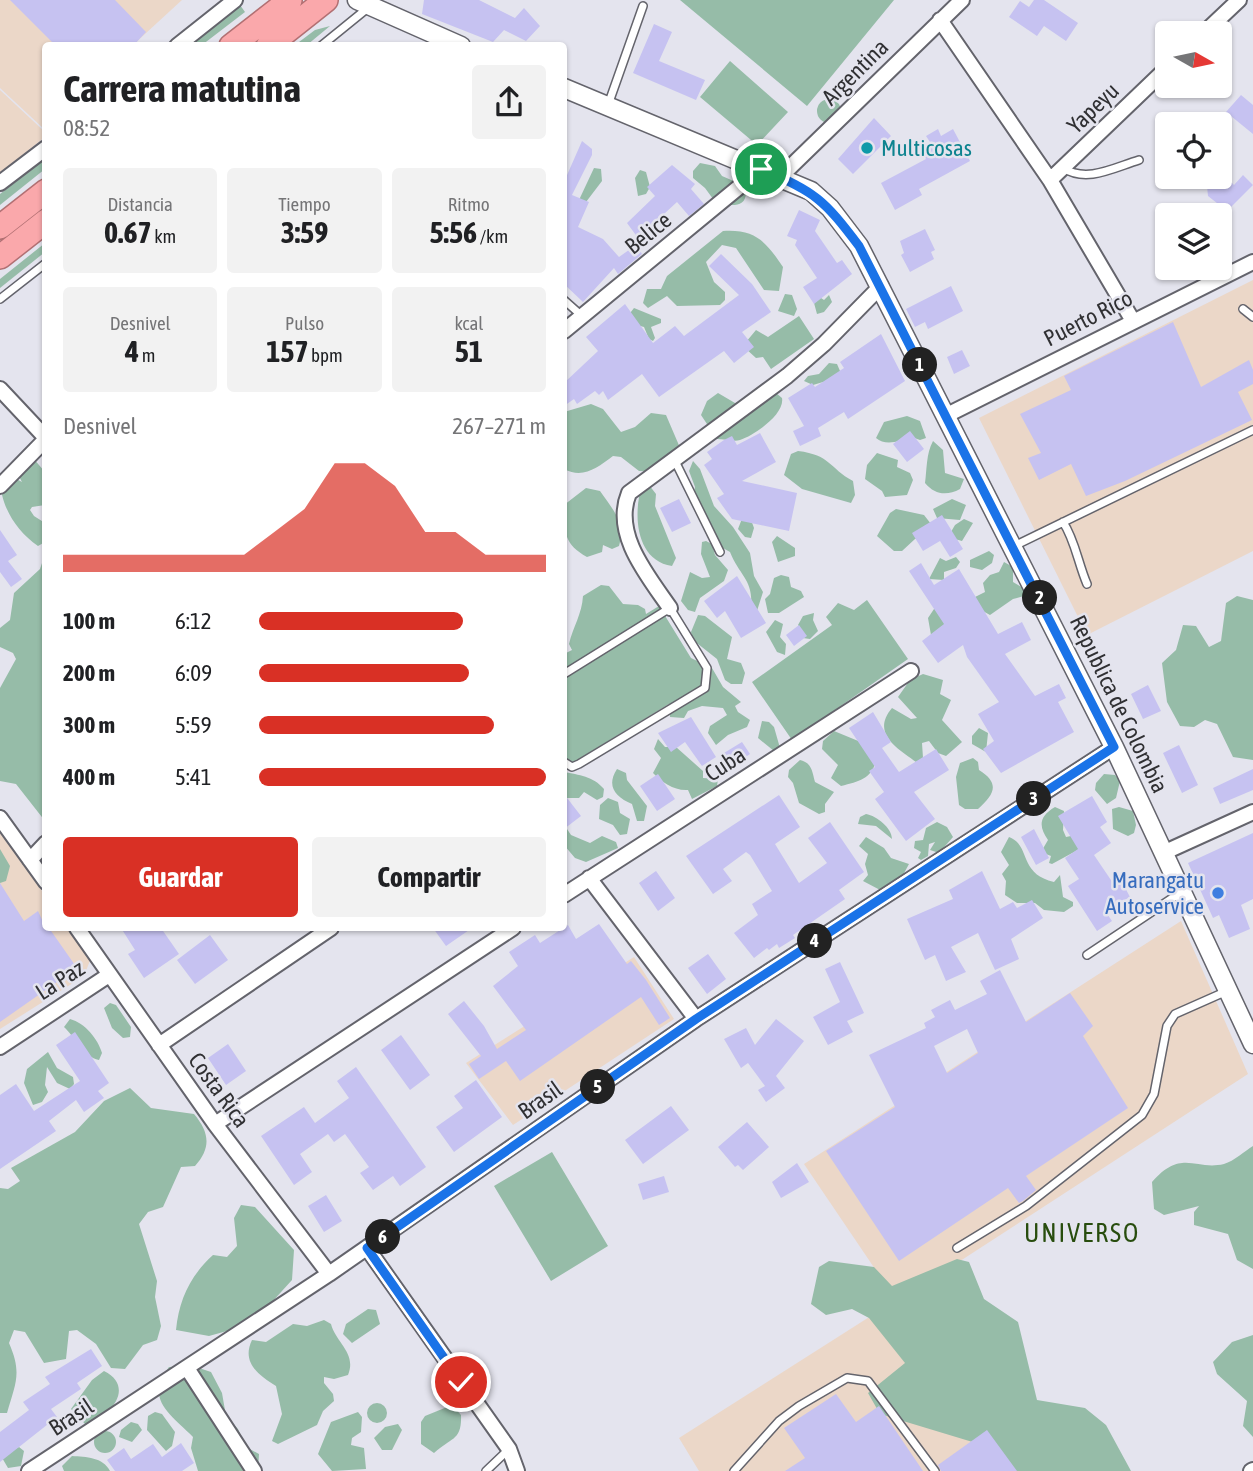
<!DOCTYPE html>
<html lang="es">
<head>
<meta charset="utf-8">
<style>
	body { margin:0; font-family:"Asap Condensed",sans-serif; background:#f2f2f2; color:#202124; height:100vh; display:flex; flex-direction:column; font-size:26px; white-space:nowrap }
	* { box-sizing:border-box; margin:0 }
	p { font-size:23px; color:#757577 }
	.icon { flex:none; width:38px; height:38px; fill:none; stroke:currentColor; stroke-width:2; stroke-linecap:round; stroke-linejoin:round }
	.map { position:relative; flex:1; overflow:hidden }
	.side { position:absolute; left:42px; top:42px; width:525px; height:889px; display:flex; flex-direction:column; background:#fff; border-radius:7px; box-shadow:0 2px 5px #0004 }
	.side>* { flex:none }
	.needle { width:46px; rotate:99deg }
	.tools { position:absolute; left:1155px; top:21px; display:grid; gap:14px }
	.tools a { display:grid; place-items:center; width:77px; height:77px; border-radius:7px; background:#fff; box-shadow:0 2px 5px #0004; font-size:35px }
	.pin { position:absolute; display:grid; place-items:center; width:60px; height:60px; color:#fff; margin:-30px; border:4px solid #fff; border-radius:50%; box-shadow:0 2px 7px #0007 }
	.km { position:absolute; width:35px; height:35px; margin:-18px; border-radius:50%; background:#222; color:#fff; font-size:19px; line-height:35px; text-align:center }
	.round { display:grid; place-items:center; flex:none; width:74px; height:74px; border-radius:7px; background:#f2f2f2 }
	.summary { display:flex; align-items:center; justify-content:space-between; height:119px; padding:0 21px }
	h1 { font-size:38px; font-weight:700; line-height:52px }
	.figures { display:grid; grid-template-columns:repeat(3,1fr); gap:10px; height:119px; padding:7px 21px }
	.figures div { display:grid; align-content:center; border-radius:7px; background:#f2f2f2; text-align:center }
	.figures b { font-size:30px; font-weight:700 }
	.figures small { font-size:19px; font-weight:400 }
	.figures p { font-size:19px }
	.chart { height:196px; padding:14px 21px }
	.chart p { display:flex; justify-content:space-between }
	.chart svg { width:100%; height:126px; margin-top:7px; fill:#d93025; opacity:.7 }
	.primary-button { display:flex; gap:14px; margin-top:auto; padding:14px 21px }
	.primary-button a { flex:1; height:80px; border-radius:7px; background:#d93025; color:#fff; font-size:28px; font-weight:700; line-height:80px; text-align:center }
	.primary-button a+a { background:#f2f2f2; color:#202124 }
	ul { padding:0 21px; list-style:none; font-size:23px }
	li { display:grid; grid-template-columns:112px 84px 1fr; align-items:center; height:52px }
	li i { height:18px; border-radius:9px; background:#d93025 }
	.map>svg:first-child { display:block }
</style>
</head>
<body>
<div class="map">
<svg width="1253" height="1471" viewBox="0 0 1253 1471">
	<rect width="100%" height="100%" fill="#e4e4ee"/>
	<path fill="#ebd7c8" d="M0,0H182L133,45L46,46L44,129L0,88Z
		M0,90L46,133L45,137L0,173Z
		M1253,280V551L1087,635L979,418Z
		M0,833L45,895L46,928H69L91,958L84,976L0,1029Z
		M1181,921L1248,1074L897,1302L1016,1471H699L679,1438L896,1300L804,1164Z
		M634,957L674,1019L513,1125L466,1063Z"/>
	<path fill="#96bca8" d="M680,0H894L807,106Z
		M240,5L245,12L202,45H189Z
		M330,26L307,45H295L315,30Z
		M730,61L788,112L757,145L700,97Z
		M817 111a12 12 0 1 1 24 0a12 12 0 1 1-24 0Z
		M45,159V169L0,205V194Z
		M700,163L715,166L722,176L745,186C750,209 732,206 716,203L705,188L693,178V171Z
		M594,168L601,169L602,181L586,202L579,200Z
		M640,170L646,172L650,187L646,194L638,196L635,178Z
		M723,231C756,229 766,242 783,267L779,291L764,290L736,248L722,245L706,262L714,282L725,292V300L720,305L677,306L667,296L648,308L643,303L647,289H661L667,276Z
		M45,243V252L0,288V279Z
		M785,294L792,295L797,309L794,316L778,311Z
		M829,295L832,302L824,312L817,314L814,303L818,296L824,300Z
		M634,308L661,319V323L651,327L655,338L653,341L649,339L644,327L633,324L627,317Z
		M799,316L814,339L771,369L763,357L756,358L745,348L746,342L756,330L768,337Z
		M829,363L837,364L843,378L832,384L823,382L813,385L804,381L808,376L819,374Z
		M718,393L735,403L757,400L762,393H776L782,398C785,414 755,435 740,440C734,442 724,439 717,439L701,415L707,401Z
		M591,404L603,409L621,432L635,427L651,413L666,415L681,450L661,472L639,471L621,457L613,456C597,468 583,479 564,469V412Z
		M907,416L920,421L926,438L920,440L909,436C900,442 885,446 876,438L884,422Z
		M933,441L943,450L945,473L964,479L960,489C947,496 935,495 925,483C927,469 926,454 933,441Z
		M798,451C831,455 829,468 853,481L855,495L851,503L802,489L784,475L791,454Z
		M877,453L898,460L897,467L910,473L913,480L907,495L885,497L882,491L865,479L867,465Z
		M33,458L45,472V505L32,507L30,510L34,516L45,523V542L38,546C15,530 0,505 0,477L11,476L22,482L14,467Z
		M693,461L700,469L714,506L733,527L750,553L754,576L763,592L756,614L751,610C754,579 740,577 730,552L714,543L705,514L693,497L695,487L689,471Z
		M642,485H649L656,494L655,506L676,558L672,566C635,560 633,513 642,485Z
		M586,488L600,491C613,510 626,522 619,546L612,549L603,545L602,552L587,557C563,544 564,530 564,505Z
		M952,499L966,505L960,520L937,518L933,509Z
		M896,509L924,515L931,524L929,535L915,539L902,551H894L877,536L890,513Z
		M743,516L750,517L754,528L751,538L745,537L738,529Z
		M964,519L973,523L962,541L948,537L955,525Z
		M777,536L795,548V556L778,562L772,542Z
		M706,541L712,544L715,555L728,570L724,581L700,598L695,612L688,610L681,601L690,572L702,578L710,577L701,554L702,542Z
		M989,551L994,555L992,563L982,570L970,567V560Z
		M45,554V821L16,784L0,781V688L16,659L13,653L0,647V628L10,620L14,593L40,569Z
		M956,557L960,562L956,568L944,572V580L929,579L940,558L946,561Z
		M1004,562L1013,567V582L1023,588L1024,596L1013,599L990,615L981,610L973,598L985,592L983,583L990,575L999,572Z
		M781,575L789,577L791,587L801,591L804,597L779,613H768L765,599L770,594L774,578Z
		M601,585L609,586L623,604L638,605L645,609L646,614L659,606L691,658L712,668L723,687L741,702L735,706L738,712L750,720L747,727L728,735L716,745L708,733L710,726L727,715L723,708L702,706L688,711L684,718L670,717L669,704L564,768V654L572,650L569,644C573,627 582,614 583,596Z
		M1237,596L1253,600V760L1233,757L1217,724L1205,720L1194,727L1180,726L1167,702L1162,663L1176,650L1183,625L1196,626L1209,647L1221,641L1226,603Z
		M867,600L908,659L792,740L752,682L832,625L826,617L838,603L854,610Z
		M941,608L949,621L931,635L928,618L934,609Z
		M814,613L813,620L818,631L810,639L803,638L798,625L803,616Z
		M698,615L705,616L732,637L727,659L741,663L745,673L742,684H731L725,680L717,659L693,640L691,632Z
		M775,620L783,624L780,637L786,644L785,655L777,652L766,632Z
		M923,674L943,680L940,694L951,700L942,720L962,742L946,756L938,753L929,741L922,743L923,758L916,762C899,749 870,734 892,708L911,719L917,718L898,697L910,680Z
		M762,721L769,722L774,727L780,748L774,751L758,738Z
		M979,728L988,733L986,752L972,744V736Z
		M834,731L868,745L877,757C873,778 861,781 841,786L831,778L838,765L822,749L823,741Z
		M658,739L665,747H676L703,771V778L718,779L717,786L692,799L688,790C674,791 662,782 653,773L661,758L654,749Z
		M973,758L978,762L979,770C1000,783 995,794 978,809H965L959,805L956,777L960,763Z
		M800,760C812,763 812,771 815,782L834,792L825,804V812L819,814L799,803L793,783L788,777L789,770Z
		M617,769L626,773L627,780L647,806L644,821H637L632,804C615,797 606,786 617,769Z
		M564,772C579,775 593,776 604,789L603,797L597,800L584,792L579,798H564Z
		M1104,774L1115,775L1120,781L1116,798L1107,804L1095,790L1096,783Z
		M608,798L618,802L620,813L630,819L627,834L620,835L613,825L599,819L600,805Z
		M1055,807L1064,811L1063,830L1066,837L1076,835L1087,845L1052,864L1049,863L1051,856L1041,852L1048,840C1039,827 1038,817 1055,807Z
		M1119,807L1133,811L1136,825L1134,833L1128,836L1113,829L1112,809Z
		M866,814C877,816 892,828 892,839L876,826L858,824L860,817Z
		M937,822L947,827L953,837L939,853L930,850L935,842L929,844L928,856L921,860L918,858L921,852L914,848L915,841L923,840L926,828Z
		M565,826L571,835L590,843L602,836L616,842L618,848L586,862L575,858L564,845Z
		M866,837L884,848L891,858L909,864L897,886L882,891L863,881L868,875L865,864L868,854L859,846Z
		M1009,837C1031,845 1018,874 1054,882L1060,875L1063,897L1073,902V906L1064,912L1044,910L1035,903H1017L1005,895L1006,881L1002,874L1009,865L1001,852Z
		M0,849L10,866L6,881L0,883Z
		M110,1003L116,1005L131,1027L130,1037L123,1038L112,1028L104,1008Z
		M70,1019C85,1023 98,1039 102,1053L99,1060C84,1057 75,1037 64,1027Z
		M48,1052L57,1068L73,1077L74,1084L70,1089L57,1083L47,1067L45,1085L48,1092L42,1102L33,1105L24,1083L27,1069Z
		M130,1088L151,1108L194,1114C210,1133 211,1148 195,1166L181,1167L163,1207L148,1212L139,1224L157,1281L155,1297L161,1326L157,1340L143,1345L125,1369L111,1368L96,1344L77,1330L69,1331L66,1359L44,1363L25,1332L14,1330L9,1343C22,1373 16,1382 7,1413H0V1188L8,1189L20,1181L11,1168L75,1132L104,1101Z
		M1253,1146V1269L1237,1260L1228,1234L1194,1225V1212L1199,1206L1164,1215L1154,1209L1152,1182C1182,1148 1195,1171 1224,1164C1234,1161 1245,1151 1253,1146Z
		M552,1152L608,1246L551,1281L494,1186Z
		M241,1205L255,1207L294,1250L292,1280L252,1324L209,1336L176,1330C179,1300 190,1276 213,1255L227,1257L237,1246L234,1218Z
		M957,1259L969,1262L984,1299L1018,1322L1037,1400L1085,1408L1106,1425L1131,1471H1005L999,1450L880,1414L868,1393L905,1363L869,1318L852,1309L826,1315L811,1304L819,1267L829,1261L874,1267L892,1286Z
		M368,1309L376,1310L380,1324L352,1343L343,1334L346,1324Z
		M324,1320L331,1324C336,1343 357,1353 348,1375L334,1379L324,1377V1383L333,1394L334,1401L323,1411L317,1425L278,1444L272,1441L282,1414L276,1386C259,1375 241,1363 252,1340L266,1342L293,1324L307,1326Z
		M1253,1335V1437L1243,1426L1247,1401L1217,1374L1213,1362L1232,1342Z
		M193,1366L211,1372L222,1393L226,1416L238,1429L246,1447L259,1454L258,1471H198L191,1448L193,1437C170,1414 144,1399 169,1367Z
		M104,1371C136,1387 110,1418 85,1424L71,1409L92,1380Z
		M367 1413a10 10 0 1 1 20 0a10 10 0 1 1-20 0Z
		M452,1405L461,1415C462,1441 451,1437 434,1453L421,1444V1422L425,1416Z
		M155,1412L162,1414L175,1432L172,1446L166,1451L147,1430L148,1416Z
		M358,1412L362,1417L361,1432L352,1438L351,1445L364,1448L366,1469L332,1471L318,1454L331,1422Z
		M131,1422L138,1424L142,1430L132,1442L119,1437L121,1430Z
		M398,1424L402,1430L392,1450H382L374,1438L385,1427Z
		M94 1442a11 11 0 1 1 22 0a11 11 0 1 1-22 0Z
		M19,1447L24,1451L21,1466L8,1468L1,1456Z
		M72,1456C86,1457 103,1457 110,1471H64L62,1466Z"/>
	<path fill="#c6c2f1" fill-rule="evenodd" d="M10,0H115L146,32L133,46H56Z
		M424,0H479L515,18L524,8L540,26L526,41L504,30L493,42L422,14Z
		M1034,0H1044L1078,23L1066,41L1044,26L1037,36L1009,17L1020,1L1029,7Z
		M654,24L672,32L659,61L705,80L696,100L633,73Z
		M1241,95L1253,105V134L1226,112Z
		M874,118L891,136L853,174L838,159Z
		M938,129L941,136L953,129L970,161L919,189L922,195L895,210L881,183L926,159L919,148L930,142L926,136Z
		M582,141L592,149V155L572,195L589,202L578,227L603,239L619,257L636,245L642,254L618,274L614,268L583,302L564,284V182Z
		M672,165L695,184L691,189L704,204L689,216L677,202L638,238L627,223L655,196L647,187Z
		M1243,175L1253,185L1227,211L1208,196L1207,186L1197,177H1226L1234,185Z
		M799,210L820,220L815,231L837,263L842,260L852,274L814,304L803,287L817,278L795,245L797,240L787,236Z
		M925,229L935,250L931,252L934,259L910,272L901,255L904,253L900,241Z
		M721,254L752,284L771,312L742,332L754,347L734,363L724,351L659,397L642,374L608,400L603,391L599,395L595,391L577,404L574,399L564,406V383L598,351L586,337L625,304L653,343L675,326L684,336L739,295L709,266Z
		M951,286L963,311L928,329L925,322L915,327L906,309Z
		M1173,322L1201,387L1249,360L1253,370V384L1238,392L1252,420L1125,481L1086,496L1071,464L1039,480L1028,458L1041,453L1020,414L1071,390L1064,376Z
		M881,334L905,381L848,419L844,412L818,428L821,436L800,446L793,431L804,426L788,398L812,383L815,387L844,368L840,362Z
		M962,350L970,366L954,374L947,357Z
		M910,431L924,449L907,462L893,444Z
		M760,433L776,462L742,481L797,493L789,531L732,519L717,498L724,494L704,465L712,459L707,452L724,440L732,436L737,445Z
		M679,499L691,523L672,532L660,508Z
		M942,515L963,549L950,557L940,541L923,551L912,533Z
		M0,530L17,555L8,561L22,579L11,587L0,572Z
		M921,563L934,585L959,569L998,634L1022,622L1031,640L1005,654L1035,696L1059,684L1066,698L1058,702L1074,732L1001,773L983,749L994,741L978,714L999,702L967,657L963,645L938,663L922,641L944,624L909,571Z
		M737,576L766,623L741,638L725,611L717,618L704,601Z
		M799,625L807,636L794,646L786,635Z
		M1148,685L1161,711L1143,719L1131,694Z
		M873,712L891,742L882,748L899,772L936,749L949,770L914,792L935,819L906,841L875,799L884,792L869,771L875,767L849,728Z
		M691,717L716,757L702,766L685,742L671,752L658,733Z
		M742,742L750,754L732,766L724,753Z
		M1179,745L1198,785L1182,793L1163,753Z
		M1253,769V790L1220,804L1213,788Z
		M658,774L675,799L657,811L640,786Z
		M564,794L581,816L564,829Z
		M779,795L800,827L775,844L799,883L827,863L808,838L830,822L864,872L839,890L845,899L793,935L795,938L779,948L777,944L769,950L767,948L754,958L734,933L758,915L752,904L772,891L750,855L746,852L723,869L732,881L713,894L686,856Z
		M1092,796L1107,822L1100,827L1111,843L1094,855L1115,886L1122,882L1130,897L1105,911L1112,921L1097,931L1068,886L1079,879L1065,858L1078,849L1058,816Z
		M1034,829L1049,858L1036,865L1021,837Z
		M1253,833V899L1241,905L1250,929L1229,938L1219,915L1213,918L1188,863Z
		M656,871L675,898L658,911L639,883Z
		M982,871L1000,909L1013,902L1017,908L1032,900L1043,918L1011,939L1019,959L995,970L978,933L951,947L966,972L946,981L935,955L925,960L907,919L953,899L949,890Z
		M0,883L24,921L38,911L46,928H49L77,968L0,1022Z
		M599,924L627,964L631,961L646,980L670,1018L659,1025L641,997L520,1081L506,1061L479,1079L469,1064L481,1056L448,1014L464,1001L484,1026L497,1049L526,1030L493,986L518,966L509,952L535,935L540,943L568,925L576,939Z
		M121,928H161L179,954L144,978L128,954L135,950Z
		M433,928H472L446,946Z
		M210,935L228,960L195,984L177,960Z
		M708,954L726,979L707,994L688,968Z
		M840,962L864,1013L847,1021L853,1032L828,1045L813,1017L840,1002L825,969Z
		M1000,970L1026,1022L1070,993L1093,1026L1083,1036L1128,1108L1026,1176L1036,1190L1023,1201L1019,1203L1008,1188L899,1261L826,1151L895,1107L869,1055L926,1028L924,1023L935,1017L931,1010L950,1000L955,1010L987,994L980,981ZM967,1029L978,1053L947,1073L934,1046Z
		M776,1019L804,1041L776,1076L785,1088L766,1102L758,1090L765,1086L748,1063L741,1068L724,1039L746,1028L755,1045Z
		M75,1032L109,1083L98,1091L104,1098L84,1112L76,1100L49,1121L56,1131L0,1169V1095L16,1084L34,1111L80,1081L56,1045Z
		M401,1035L430,1075L410,1090L381,1050Z
		M228,1044L246,1071L226,1085L208,1058Z
		M356,1067L426,1167L400,1186L393,1176L373,1190L360,1173L369,1167L345,1134L334,1142L328,1134L300,1154L312,1172L294,1185L261,1136L304,1107L315,1123L349,1098L337,1081Z
		M476,1080L502,1117L454,1152L436,1127L463,1108L454,1096Z
		M671,1106L689,1130L643,1164L625,1140Z
		M747,1122L769,1147L743,1170L738,1165L735,1167L718,1147Z
		M797,1163L809,1182L781,1198L772,1182Z
		M664,1176L669,1192L643,1200L638,1184Z
		M326,1195L342,1221L324,1232L308,1206Z
		M91,1349L102,1366L77,1383L81,1389L51,1409L57,1417L0,1462V1432L29,1410L23,1402L50,1384L45,1377Z
		M836,1394L856,1422L879,1406L923,1471H785L805,1458L784,1428Z
		M987,1430L1017,1471H941L938,1465Z
		M181,1443L194,1463L182,1471H115L107,1460L124,1448L131,1459L153,1444L162,1457Z"/>
	<g fill="none" stroke-linecap="round" stroke-linejoin="round">
		<defs>
			<path id="service" d="M321,46L369,7
				M608,105L643,6
				M1063,168C1087,183 1113,168 1139,160
				M0,299L46,263
				M564,300L582,316
				M1243,309L1253,317
				M674,459L720,552
				M1063,522C1075,540 1078,563 1087,584
				M1014,546L1253,430
				M564,674L670,608L707,668L705,688L579,764L572,767L564,762
				M1087,955L1180,893
				M957,1248L1026,1206L1142,1115L1154,1094L1167,1026L1175,1014L1227,991
				M486,1471L508,1450
				M734,1471L779,1421L799,1406L847,1378L868,1381L935,1471"/>
			<path id="minor" d="M940,20L1050,180L1133,321
				M1204,33L1239,0
				M177,46L235,0
				M780,177L962,0
				M1050,180L1167,68
				M0,183L46,148
				M564,331L761,169
				M0,389L46,438
				M945,416L1253,262
				M0,486L46,439
				M670,608C648,576 612,534 629,493L787,376L824,344L881,286
				M0,818L46,882
				M1163,853L1253,812
				M30,860L46,843
				M589,878L696,1019
				M564,895L911,671
				M77,928L215,1124L329,1274
				M159,1045L331,928
				M0,1047L109,975
				M215,1124L513,928
				M367,1248L509,1449L517,1471
				M187,1368L254,1471
				M29,1471L329,1274L696,1019L1114,747
				M1251,1471L1253,1470"/>
			<path id="tertiary" d="M357,0L461,46
				M564,88L811,191L830,208L859,246L1114,747L1253,1044"/>
			<path id="trunk" d="M231,46L290,0
				M268,46L326,0
				M0,227L46,191
				M0,257L46,221"/>
		</defs>
		<use href="#service" stroke="#64646c" stroke-width="10"/>
		<use href="#minor" stroke="#64646c" stroke-width="18"/>
		<use href="#tertiary" stroke="#64646c" stroke-width="21"/>
		<use href="#trunk" stroke="#b27073" stroke-width="26"/>
		<use href="#service" stroke="#fff" stroke-width="7"/>
		<use href="#minor" stroke="#fff" stroke-width="14"/>
		<use href="#tertiary" stroke="#fff" stroke-width="18"/>
		<use href="#trunk" stroke="#faa8ab" stroke-width="23"/>
	</g>
	<g fill="none" stroke-linecap="round" stroke-linejoin="round">
		<defs>
			<path id="route" d="M461,1382L367,1248L696,1019L1114,747L859,246C824,200 816,192 761,169"/>
		</defs>
		<use href="#route" stroke="#fff" stroke-width="14"/>
		<use href="#route" stroke="#1a73e8" stroke-width="9"/>
	</g>
	<circle fill="#0f9aa8" stroke="#e4e4ee" stroke-width="2.5" cx="867" cy="148" r="7"/>
	<circle fill="#3f7fe0" stroke="#e4e4ee" stroke-width="2.5" cx="1218" cy="893" r="7"/>
	<g text-anchor="middle" stroke-width="5" stroke-linejoin="round" paint-order="stroke">
		<g font-size="23" fill="#303033" stroke="#e4e4ee">
			<text transform="translate(855 72) rotate(-45)" y="8">Argentina</text>
			<text transform="translate(1093 108) rotate(-44)" y="8">Yapeyu</text>
			<text transform="translate(648 233) rotate(-39)" y="8">Belice</text>
			<text transform="translate(1088 318) rotate(-27)" y="8">Puerto Rico</text>
			<text transform="translate(1119 704) rotate(64)" y="8">Republica de Colombia</text>
			<text transform="translate(725 764) rotate(-33)" y="8">Cuba</text>
			<text transform="translate(60 980) rotate(-33)" y="8">La Paz</text>
			<text transform="translate(219 1090) rotate(54)" y="8">Costa Rica</text>
			<text transform="translate(540 1100) rotate(-35)" y="8">Brasil</text>
			<text transform="translate(71 1417) rotate(-33)" y="8">Brasil</text>
		</g>
		<g font-size="23" fill="#0d838f" stroke="#e4e4ee" text-anchor="start">
			<text x="881" y="156">Multicosas</text>
		</g>
		<g font-size="23" fill="#366cbe" stroke="#e4e4ee" text-anchor="end">
			<text x="1204" y="888">Marangatu<tspan x="1204" dy="26">Autoservice</tspan></text>
		</g>
		<g font-size="26" letter-spacing="2" fill="#284d0e" stroke="#e4e4ee">
			<text x="1082" y="1242">UNIVERSO</text>
		</g>
	</g>
</svg>
<div class="tools">
<a><svg class="needle" viewBox="-14 -14 28 28"><path d="M0-13l5 13h-10z" fill="#e53935"/><path d="M0 13l5-13h-10z" fill="#757577"/></svg></a>
<a><svg class="icon" aria-label="locate" viewBox="0 0 24 24"><circle cx="12" cy="12" r="6"/><path d="M12 2v4M12 18v4M2 12h4M18 12h4"/></svg></a>
<a><svg class="icon" aria-label="layers" viewBox="0 0 24 24"><path d="M12 4l9 5-9 5-9-5zM3 14l9 5 9-5"/></svg></a>
</div>
<div class="pin" style="left:761px;top:169px;background:#1e9e55"><svg class="icon" aria-label="arrive" viewBox="0 0 24 24"><path d="M6 21V4h12l-3 4 3 4H6"/></svg></div>
<div class="pin" style="left:461px;top:1382px;background:#d93025"><svg class="icon" aria-label="check" viewBox="0 0 24 24"><path d="M5 12l5 5 9-10"/></svg></div>
<b class="km" style="left:920px;top:365px">1</b>
<b class="km" style="left:1040px;top:598px">2</b>
<b class="km" style="left:1034px;top:799px">3</b>
<b class="km" style="left:815px;top:941px">4</b>
<b class="km" style="left:598px;top:1087px">5</b>
<b class="km" style="left:383px;top:1237px">6</b>
<section class="side">
<div class="summary"><div><h1>Carrera matutina</h1><p>08:52</p></div><a class="round"><svg class="icon" aria-label="share" viewBox="0 0 24 24"><path d="M12 15V3M7 8l5-5 5 5M5 13v7h14v-7"/></svg></a></div>
<div class="figures">
<div><p>Distancia</p><b>0.67<small> km</small></b></div>
<div><p>Tiempo</p><b>3:59</b></div>
<div><p>Ritmo</p><b>5:56<small> /km</small></b></div>
</div>
<div class="figures">
<div><p>Desnivel</p><b>4<small> m</small></b></div>
<div><p>Pulso</p><b>157<small> bpm</small></b></div>
<div><p>kcal</p><b>51</b></div>
</div>
<div class="chart"><p><span>Desnivel</span>267–271 m</p>
<svg viewBox="0 0 160 44" preserveAspectRatio="none"><path d="M0 44V38L10 38L20 38L30 38L40 38L50 38L60 38L70 30L80 22L90 6L100 6L110 14L120 30L130 30L140 38L150 38L160 38V44z"/></svg>
</div>
<ul>
<li><b>100 m</b>6:12<i style="width:71%"></i></li>
<li><b>200 m</b>6:09<i style="width:73%"></i></li>
<li><b>300 m</b>5:59<i style="width:82%"></i></li>
<li><b>400 m</b>5:41<i style="width:100%"></i></li>
</ul>
<div class="primary-button"><a>Guardar</a><a>Compartir</a></div>
</section>
</div>
</body>
</html>
